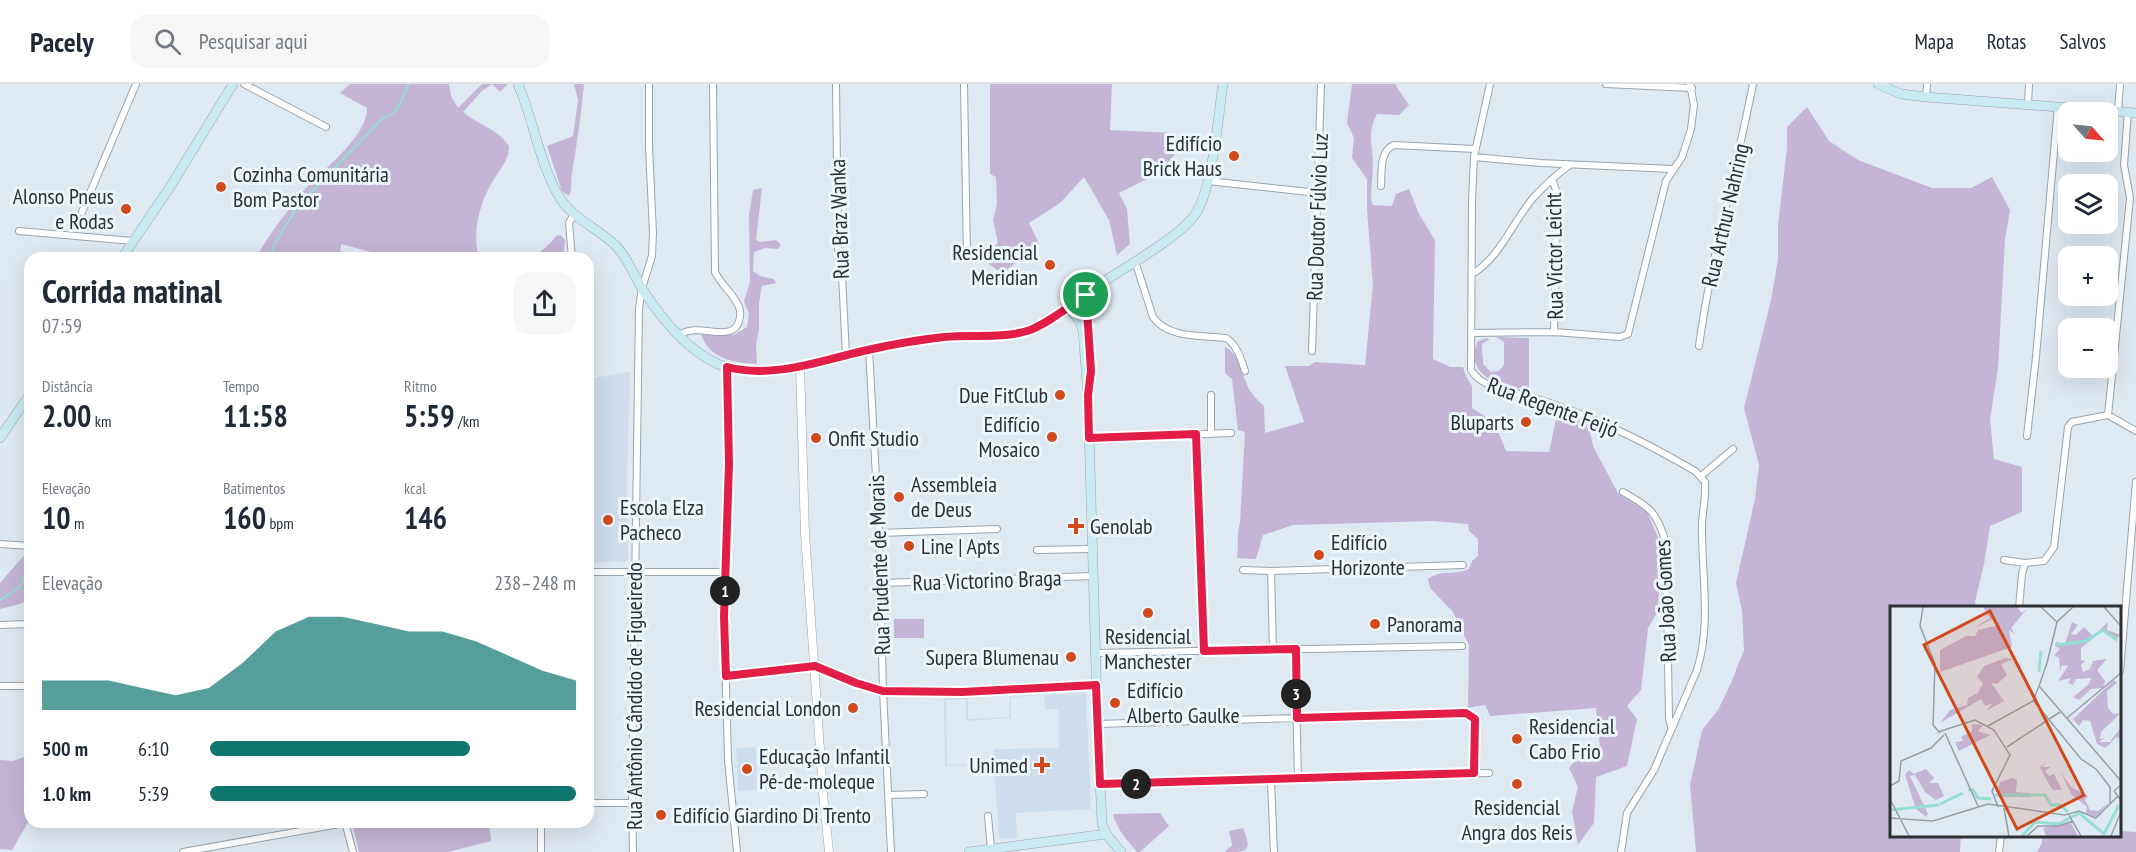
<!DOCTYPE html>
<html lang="pt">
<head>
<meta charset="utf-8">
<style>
	body { margin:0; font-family:"PT Sans Narrow",sans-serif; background:#f6f6f7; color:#1f2937; height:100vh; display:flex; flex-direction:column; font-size:22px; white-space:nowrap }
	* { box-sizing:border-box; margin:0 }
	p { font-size:20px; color:#747a83 }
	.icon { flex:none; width:33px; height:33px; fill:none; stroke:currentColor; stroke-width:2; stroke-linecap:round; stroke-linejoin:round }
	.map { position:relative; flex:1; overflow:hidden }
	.sheet { position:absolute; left:24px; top:168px; width:570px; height:576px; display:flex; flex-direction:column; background:#fff; border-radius:18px; box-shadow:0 6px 24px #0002 }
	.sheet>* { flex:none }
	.needle { width:39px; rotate:117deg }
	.tools { position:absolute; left:2058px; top:18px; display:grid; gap:12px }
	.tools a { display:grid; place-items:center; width:60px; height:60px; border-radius:12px; background:#fff; box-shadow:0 6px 24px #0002; font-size:30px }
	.pin { position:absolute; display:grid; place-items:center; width:51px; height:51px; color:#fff; margin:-26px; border:3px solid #fff; border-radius:50%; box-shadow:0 2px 6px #0007 }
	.km { position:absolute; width:30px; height:30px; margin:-15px; border-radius:50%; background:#222; color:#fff; font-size:16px; line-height:30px; text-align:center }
	.round { display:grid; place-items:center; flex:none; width:63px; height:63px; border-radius:18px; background:#f6f6f7 }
	.overview { display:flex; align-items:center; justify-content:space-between; height:102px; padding:0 18px }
	h1 { font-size:33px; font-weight:700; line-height:45px }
	.figures { display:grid; grid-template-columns:repeat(3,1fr); gap:9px; height:102px; padding:6px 18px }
	.figures div { display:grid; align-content:center }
	.figures b { font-size:30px; font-weight:700 }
	.figures small { font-size:16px; font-weight:400 }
	.figures p { font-size:16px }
	.chart { height:168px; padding:12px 18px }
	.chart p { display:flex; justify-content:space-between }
	.chart svg { width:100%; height:108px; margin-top:6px; fill:#0f766e; opacity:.7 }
	ul { padding:0 18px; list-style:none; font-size:20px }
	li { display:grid; grid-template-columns:96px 72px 1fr; align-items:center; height:45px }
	li i { height:15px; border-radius:8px; background:#0f766e }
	header { display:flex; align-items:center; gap:36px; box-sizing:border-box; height:84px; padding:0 30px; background:#fff; border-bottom:2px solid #e0e1e3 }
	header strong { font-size:28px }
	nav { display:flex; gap:33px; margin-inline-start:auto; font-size:21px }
	.search { width:420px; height:54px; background:#f6f6f7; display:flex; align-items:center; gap:15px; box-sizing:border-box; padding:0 21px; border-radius:18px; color:#747a83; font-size:22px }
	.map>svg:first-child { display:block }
</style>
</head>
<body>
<header>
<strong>Pacely</strong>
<div class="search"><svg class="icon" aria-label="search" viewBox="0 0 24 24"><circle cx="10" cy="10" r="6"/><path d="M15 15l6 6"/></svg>Pesquisar aqui</div>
<nav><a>Mapa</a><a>Rotas</a><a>Salvos</a></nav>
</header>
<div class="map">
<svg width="2136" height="768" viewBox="0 0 2136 768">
	<rect width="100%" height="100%" fill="#dfe9f2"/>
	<path fill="#ceddeb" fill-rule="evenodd" d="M630,288L627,391L628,477L588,479V295Z
		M1086,609L1091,725L1016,729L1017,754L999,755L994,681L945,682L944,614L968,613V635L1009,633L1010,612ZM1044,611L1045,625H1059V664L994,665V679L947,681L946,616L966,615V637L1011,634V613Z
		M756,663L757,706L738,707L736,664Z"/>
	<path fill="#c4b5d6" d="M350,0H449L451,12L458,24L482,0H508L500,8L492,0L482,7L463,28C478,41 497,44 509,62C510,76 497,89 491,100C479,121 472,150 479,174H393L341,160L340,174H256C267,153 284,132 298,113C317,90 368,54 367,24L340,9Z
		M574,0H584C581,30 577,60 572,89C570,98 573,104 569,112L562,107L547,62L573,52L578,16Z
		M990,0H1112L1110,46L1174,49L1175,70L1161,88L1119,109L1127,125L1130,160L1117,171L1109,136L1084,93L1060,119L1029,139L1039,160L1008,185L997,186L989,180L988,168L998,159L993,136L997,120L996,93L990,90Z
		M1352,0H1396V2L1409,21L1399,31L1377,30C1367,50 1372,57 1373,77C1373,90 1371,103 1371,116L1373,121L1392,122L1396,110L1409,105L1419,130L1435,156L1433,275L1450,283H1463L1466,292L1472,302V324L1494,338L1506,367L1549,368L1557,330L1587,338L1594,364L1618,409L1647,428L1658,453L1663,493L1659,502L1658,527L1648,544L1641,606L1627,622L1637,635L1627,682L1596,693L1594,739L1578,761L1572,727L1578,703L1569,684L1574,678L1601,673L1596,624L1490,632L1485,621L1468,624L1469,561L1453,528L1430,504L1428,495C1442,485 1453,492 1469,485L1472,477L1478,472V455L1469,447L1468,440L1432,437L1293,441L1263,451L1256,475L1237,474C1239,461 1236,451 1240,439L1245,348L1238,346L1232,295L1225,289V263C1241,270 1242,295 1251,308C1254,313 1260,318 1264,322L1265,349L1304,338L1285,282H1309L1315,278L1365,281L1373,201L1367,126V95L1352,74L1354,54L1347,39Z
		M1807,23L1829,57L1858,76L1932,104H1971L1992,93L2010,126L2005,155L1998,284L1990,335L1994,375L2022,383V428L1990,442L1984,480L1975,518L1976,523L1892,524V752H1961L1960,768H1696L1690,701L1702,646L1718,626L1731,599L1744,566L1742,527L1736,499L1755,415L1759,381L1744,324L1771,216L1778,175V141L1787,64V43Z
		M762,104L756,156L760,158L776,156L781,161L778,165L765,164L754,168L753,187L760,192L774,195L776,199L762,202L759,219V245L756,261L757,280C734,279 709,275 701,250L734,251L747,243L749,230L744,217L750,198L749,131L753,106Z
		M561,151L565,156L563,174H538L537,172C543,164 551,160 556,152Z
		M1496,253L1529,254V304C1502,306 1462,290 1478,257L1488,254L1489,256L1482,260C1481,268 1484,273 1483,280L1491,288L1499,287L1504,281V258Z
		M27,468H30V515L20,520L0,525V499Z
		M894,535H924V554H894Z
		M30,671V735L12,766L0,765V676L13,677Z
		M1160,729L1169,742L1140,768H1137C1127,756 1117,746 1113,730Z
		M352,738H489L491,757L448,768H359Z
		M1243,744C1253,768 1247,768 1225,768L1232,761L1229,747Z
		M2120,747L2136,748V768H2037L2042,759V752H2120Z"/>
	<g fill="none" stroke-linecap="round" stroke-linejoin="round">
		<path stroke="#95ded2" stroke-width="2" d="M269,174L277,156L297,123L382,35L396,27L409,0
			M0,516L20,503L30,479"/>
		<defs>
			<path id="minor" d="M244,0L326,43
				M836,0L838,164L842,191L846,271
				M964,0L967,173
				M1490,0L1474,73L1472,117L1471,286C1482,304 1508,307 1528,312C1589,330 1640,355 1695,387L1705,398C1706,412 1703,425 1702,439C1701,489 1712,538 1697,586L1654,686L1627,729L1621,768
				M1606,0L1692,4
				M1926,13L1927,0
				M2028,19L2029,0
				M2118,27L2120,0
				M2128,28L2124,81L2130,114L2108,331L2136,347
				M1474,73L1541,79L1672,85
				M1552,95L1557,109V129L1554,248
				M1208,97L1318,109
				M1381,102C1382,88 1379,67 1394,61L1475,65
				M82,128L136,0
				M19,147L133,157
				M572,174L569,139L574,130
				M1135,177L1153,233C1168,255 1203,251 1226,254C1237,261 1241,275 1245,287
				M1472,190C1500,174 1513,137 1534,113C1545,101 1557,90 1570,81
				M1471,249L1554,248L1620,253L1628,250L1666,97L1682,73L1691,45L1694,21L1690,0
				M679,251C697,240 714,252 730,247C739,244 742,232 739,223C734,210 721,201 715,188L713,0
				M1699,262C1711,173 1736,87 1753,0
				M869,265L879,449L883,607L891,768
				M1312,267L1321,0
				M727,283L729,380L724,533L728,676L737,768
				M1211,311V350
				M1196,350L1204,567
				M2027,352L2036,273L2058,22
				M1089,354L1231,349
				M1701,392L1733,365
				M1623,408C1650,423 1657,428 1666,459L1669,634L1671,643
				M879,449L997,445
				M0,460L30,462
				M1037,466L1092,465
				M2004,476L2025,479
				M1243,486L1271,487
				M588,488H725
				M881,499L1093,492
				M2019,524L2022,490L2025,479L2044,477L2054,463L2068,343L2072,338L2108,331
				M0,541L30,540
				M1295,565L1298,696
				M1273,566L1271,487L1463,481
				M1095,569L1462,562
				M2120,587L2136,398
				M726,592L815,582L856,599L883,607L954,608L1096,601
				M0,602H30
				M1097,640L1466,629L1475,635L1474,689
				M1271,697L1274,768
				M1100,701L1489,689
				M888,711L924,710
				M588,719H632
				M988,732L991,765
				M345,738L353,768
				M541,738V768
				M183,768L345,739
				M633,768L632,719L639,224L642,204L652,172L653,149L649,63V0
				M1999,768L2001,752"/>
			<path id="tertiary" d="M800,282L805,450L823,709L829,768"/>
			<path id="secondary" d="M518,0C534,37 539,79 560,114C574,136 600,145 617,163C629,176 634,192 643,206C661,234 687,266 718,280C762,299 822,276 867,266C893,260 920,255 946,252C972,250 1002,255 1027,246C1051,238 1086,210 1108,195C1131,180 1178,153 1194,132C1213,107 1218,33 1223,0
				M1878,0L1901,10L1926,13L2136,29
				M122,174L172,100L233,0
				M1086,211L1090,258
				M1068,223L1080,237L1083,247L1088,311L1098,655L1102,739L1106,750L1121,768
				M0,354L30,310
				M969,768L1106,750"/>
		</defs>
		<use href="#minor" stroke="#9aa4ac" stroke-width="8"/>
		<use href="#tertiary" stroke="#9aa4ac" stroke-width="9"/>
		<use href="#secondary" stroke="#9aa4ac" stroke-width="10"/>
		<use href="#minor" stroke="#fff" stroke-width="6"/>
		<use href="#tertiary" stroke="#fff" stroke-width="8"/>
		<use href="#secondary" stroke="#c9eaf1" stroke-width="9"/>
	</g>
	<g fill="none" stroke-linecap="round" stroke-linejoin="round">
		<defs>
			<path id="route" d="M1086,211L1091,287L1088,311L1089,354L1196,350L1204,567L1296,565L1297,634L1466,629L1475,635L1474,689L1100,700L1096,601L962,608L883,607L856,599L815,582L726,592L724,533L729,380L727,283C772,295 819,277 863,267C889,261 917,256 944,253C971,250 1001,255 1027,247C1046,241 1069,222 1086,211Z"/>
		</defs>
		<use href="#route" stroke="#fff" stroke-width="12"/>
		<use href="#route" stroke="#e11d48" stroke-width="8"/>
	</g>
	<g fill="#d24a1b" stroke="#ecf6ff" stroke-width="2">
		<circle cx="1234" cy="72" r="6"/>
		<circle cx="221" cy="103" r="6"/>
		<circle cx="126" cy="125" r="6"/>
		<circle cx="1050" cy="181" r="6"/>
		<circle cx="1060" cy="311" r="6"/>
		<circle cx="1526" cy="338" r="6"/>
		<circle cx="1052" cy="353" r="6"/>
		<circle cx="816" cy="354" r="6"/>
		<circle cx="899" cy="413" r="6"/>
		<circle cx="608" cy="436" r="6"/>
		<path d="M1073 433h6v6h6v6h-6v6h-6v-6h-6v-6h6z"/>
		<circle cx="909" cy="462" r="6"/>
		<circle cx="1319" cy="471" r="6"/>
		<circle cx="1148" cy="529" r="6"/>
		<circle cx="1375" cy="540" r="6"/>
		<circle cx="1071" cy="573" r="6"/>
		<circle cx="1115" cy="619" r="6"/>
		<circle cx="853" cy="624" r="6"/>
		<circle cx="1517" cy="655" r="6"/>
		<path d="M1039 672h6v6h6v6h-6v6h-6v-6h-6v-6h6z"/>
		<circle cx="747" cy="685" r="6"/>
		<circle cx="1517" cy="700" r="6"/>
		<circle cx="661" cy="731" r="6"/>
	</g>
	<g text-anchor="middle" stroke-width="6" stroke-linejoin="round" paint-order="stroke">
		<g font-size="22" fill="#2c3033" stroke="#ecf6ff" text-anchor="start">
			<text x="1222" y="67" text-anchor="end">Edifício<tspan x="1222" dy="25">Brick Haus</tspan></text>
			<text x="233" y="98">Cozinha Comunitária<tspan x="233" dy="25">Bom Pastor</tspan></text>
			<text x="114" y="120" text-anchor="end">Alonso Pneus<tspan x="114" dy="25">e Rodas</tspan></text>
			<text x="1038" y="176" text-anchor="end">Residencial<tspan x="1038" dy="25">Meridian</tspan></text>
			<text x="1048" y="319" text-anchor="end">Due FitClub</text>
			<text x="1514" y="346" text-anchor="end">Bluparts</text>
			<text x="1040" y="348" text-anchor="end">Edifício<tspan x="1040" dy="25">Mosaico</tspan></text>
			<text x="828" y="362">Onfit Studio</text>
			<text x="911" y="408">Assembleia<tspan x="911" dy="25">de Deus</tspan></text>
			<text x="620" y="431">Escola Elza<tspan x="620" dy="25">Pacheco</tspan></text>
			<text x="1090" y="450">Genolab</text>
			<text x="1331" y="466">Edifício<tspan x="1331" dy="25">Horizonte</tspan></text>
			<text x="921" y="470">Line | Apts</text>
			<text x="1387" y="548">Panorama</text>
			<text x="1148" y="560" text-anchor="middle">Residencial<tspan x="1148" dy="25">Manchester</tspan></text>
			<text x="1059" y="581" text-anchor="end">Supera Blumenau</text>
			<text x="1127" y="614">Edifício<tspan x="1127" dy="25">Alberto Gaulke</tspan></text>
			<text x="841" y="632" text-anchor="end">Residencial London</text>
			<text x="1529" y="650">Residencial<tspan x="1529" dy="25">Cabo Frio</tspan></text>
			<text x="759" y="680">Educação Infantil<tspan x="759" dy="25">Pé-de-moleque</tspan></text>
			<text x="1028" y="689" text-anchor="end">Unimed</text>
			<text x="1517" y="731" text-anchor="middle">Residencial<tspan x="1517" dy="25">Angra dos Reis</tspan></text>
			<text x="673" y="739">Edifício Giardino Di Trento</text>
		</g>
		<g font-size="22" fill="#2c3033" stroke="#ecf6ff">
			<text transform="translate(1725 131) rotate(-77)" y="8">Rua Arthur Nahring</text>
			<text transform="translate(1317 133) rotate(-88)" y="8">Rua Doutor Fúlvio Luz</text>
			<text transform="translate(839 135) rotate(-92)" y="8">Rua Braz Wanka</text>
			<text transform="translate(1554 172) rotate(-91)" y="8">Rua Victor Leicht</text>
			<text transform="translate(1553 323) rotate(20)" y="8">Rua Regente Feijó</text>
			<text transform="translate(879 481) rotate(-92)" y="8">Rua Prudente de Morais</text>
			<text transform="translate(987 496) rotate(-2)" y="8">Rua Victorino Braga</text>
			<text transform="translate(1665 517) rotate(-93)" y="8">Rua João Gomes</text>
			<text transform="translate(634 612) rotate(-90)" y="8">Rua Antônio Cândido de Figueiredo</text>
		</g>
	</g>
	<g transform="translate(1890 522)">
		<rect width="231" height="231" fill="#dfe9f2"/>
		<path d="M93,1H127L132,7L137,3L121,22L125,28L119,24L122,41L50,66V44L76,30H85L88,24L109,19L103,13L82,23L100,12ZM182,16L188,19L181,28L186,29L194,21L203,30L218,16L217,24L231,29L225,34L212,25L191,42V54L195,55L191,59L193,66L200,63L203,55L217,53L207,64L215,75L213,82L201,83L189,94L183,91L199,78L201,72L186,73L183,79L178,77L181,72L168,75L178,60L172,59L170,65L169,52L164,49L170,43L165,40L166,36L175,38ZM115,52L124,53L111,58L117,69L107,78L101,77L114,95L96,105L102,98L95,100L91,93L50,117L60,104L77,99L78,92L88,87L93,77L87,71L94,60ZM224,74L227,77L217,85L218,102L223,108L231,107L211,126L210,133L215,132L209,136H221V134L231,122V133L226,131L220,138L215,142L207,138L200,115L193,114L189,120L183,113ZM82,118L93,119L88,125L100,129L69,145L65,136L73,135L71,131L82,125ZM157,156L152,161H161L155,165L159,170L164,168L172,184H163L158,177L150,161ZM36,163L44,172L39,177H48L54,190L46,194L35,186L25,169L20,170L38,208L36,211L26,203L15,169L19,164L24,168ZM170,165L181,181L198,190L195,194L200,204L208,205L219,197L206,211L196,207L197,201L182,189ZM122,172L127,174L126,186L140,187L141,191H109V182L104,180L109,181L110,176ZM181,217L188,230H156L153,222Z" fill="#c4b5d6"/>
		<path fill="none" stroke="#95ded2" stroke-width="3" d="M166,39L196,35L213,24L227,34M149,66L151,45M78,184H83L88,192L101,193M105,189H155L161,199H170L178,206M50,198L73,187M0,204L49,199M132,230L145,216L169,218L189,207L214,228L229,199"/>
		<path fill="none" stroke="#979fa6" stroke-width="1.5" d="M33,1L30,20L45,58L43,119L50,127M151,1L167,16M214,1L231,20M157,57L167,16L183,1M150,77L158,54M149,80L231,175M143,94L191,153L206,163L220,181V199M177,112L231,67M98,120L143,95L151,75M48,126L85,114L104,124L120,149L102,185L108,201M55,127L88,200M117,141L170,106M231,179L224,185L231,194M0,180L9,175L11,155L41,142L54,129M0,193L19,230M98,198L175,209L189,205L206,212L228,190M114,202L119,230M179,209L191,230M0,212L43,215L98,198M137,230L148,220H169L183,215M221,230L231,206"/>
		<path fill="#d24a1b" fill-opacity="0.15" stroke="#d24a1b" stroke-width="3" d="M100,5L194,189L127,223L34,39Z"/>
		<rect width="231" height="231" fill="none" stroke="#2c3033" stroke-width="3"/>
	</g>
</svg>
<div class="tools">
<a><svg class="needle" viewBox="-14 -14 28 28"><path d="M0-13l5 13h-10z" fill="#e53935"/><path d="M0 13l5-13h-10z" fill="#747a83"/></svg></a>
<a><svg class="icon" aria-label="layers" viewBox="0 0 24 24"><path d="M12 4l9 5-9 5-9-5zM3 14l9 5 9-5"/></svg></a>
<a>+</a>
<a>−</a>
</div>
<div class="pin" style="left:1086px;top:211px;background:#1e9e55"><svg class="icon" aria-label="arrive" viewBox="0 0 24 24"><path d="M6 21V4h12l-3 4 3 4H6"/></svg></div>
<b class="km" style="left:725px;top:507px">1</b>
<b class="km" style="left:1136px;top:700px">2</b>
<b class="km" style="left:1296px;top:610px">3</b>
<section class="sheet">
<div class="overview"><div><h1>Corrida matinal</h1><p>07:59</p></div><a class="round"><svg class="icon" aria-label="share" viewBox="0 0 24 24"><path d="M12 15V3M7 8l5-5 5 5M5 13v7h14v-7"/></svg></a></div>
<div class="figures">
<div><p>Distância</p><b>2.00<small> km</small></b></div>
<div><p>Tempo</p><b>11:58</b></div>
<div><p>Ritmo</p><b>5:59<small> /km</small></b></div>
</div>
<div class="figures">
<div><p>Elevação</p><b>10<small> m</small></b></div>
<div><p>Batimentos</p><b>160<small> bpm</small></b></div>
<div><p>kcal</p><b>146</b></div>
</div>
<div class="chart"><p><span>Elevação</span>238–248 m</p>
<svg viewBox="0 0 160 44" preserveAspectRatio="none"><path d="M0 44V32L10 32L20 32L30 35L40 38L50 35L60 25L70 12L80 6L90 6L100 9L110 12L120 12L130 16L140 22L150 28L160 32V44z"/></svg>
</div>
<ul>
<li><b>500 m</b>6:10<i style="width:71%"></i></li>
<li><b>1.0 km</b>5:39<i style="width:100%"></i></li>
</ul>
</section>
</div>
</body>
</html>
